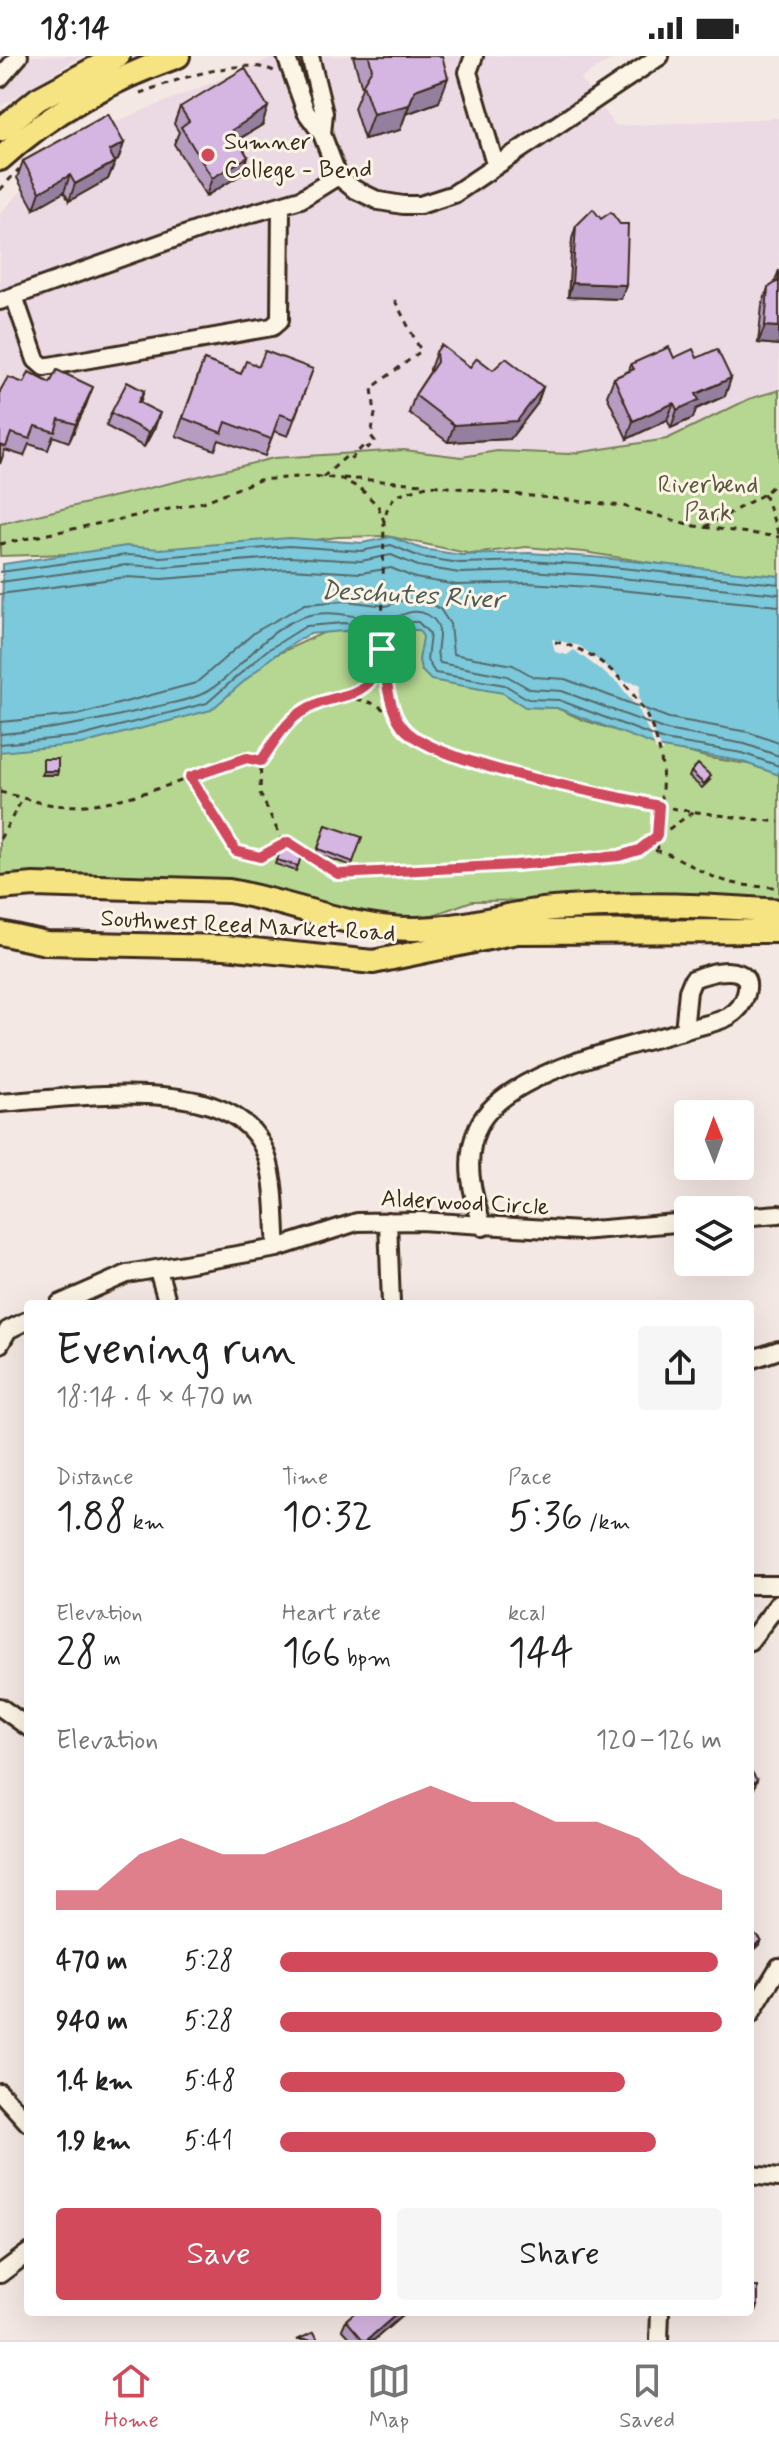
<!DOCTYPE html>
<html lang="en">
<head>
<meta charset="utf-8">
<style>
	body { margin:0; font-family:Mynerve,sans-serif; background:#f6f6f6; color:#222; height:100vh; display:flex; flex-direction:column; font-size:30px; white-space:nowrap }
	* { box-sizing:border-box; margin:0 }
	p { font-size:26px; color:#767676 }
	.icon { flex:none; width:44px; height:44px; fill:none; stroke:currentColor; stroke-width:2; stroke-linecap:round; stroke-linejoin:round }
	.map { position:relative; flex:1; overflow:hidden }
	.drawer { position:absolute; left:24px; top:1244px; width:730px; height:1016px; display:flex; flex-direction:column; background:#fff; border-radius:8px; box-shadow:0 8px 32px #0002 }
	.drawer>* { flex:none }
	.needle { width:52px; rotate:359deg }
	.fabs { position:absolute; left:674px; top:1044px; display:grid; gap:16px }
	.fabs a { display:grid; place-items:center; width:80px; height:80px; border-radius:8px; background:#fff; box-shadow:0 8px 32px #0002; font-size:40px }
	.pin { position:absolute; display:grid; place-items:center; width:68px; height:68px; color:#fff; margin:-34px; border-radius:16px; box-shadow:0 4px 12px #0006 }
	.round { display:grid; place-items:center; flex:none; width:84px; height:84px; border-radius:8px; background:#f6f6f6 }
	.head { display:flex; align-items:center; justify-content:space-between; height:136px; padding:0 32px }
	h1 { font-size:44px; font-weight:600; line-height:60px }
	.stats { display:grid; grid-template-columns:repeat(3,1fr); gap:12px; height:136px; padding:8px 32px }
	.stats div { display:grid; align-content:center }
	.stats b { font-size:40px; font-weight:600 }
	.stats small { font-size:22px; font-weight:400 }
	.stats p { font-size:22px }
	.chart { height:224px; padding:16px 32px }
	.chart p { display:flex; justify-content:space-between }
	.chart svg { width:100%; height:144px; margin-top:8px; fill:#d1495b; opacity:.7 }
	.cta { display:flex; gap:16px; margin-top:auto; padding:16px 32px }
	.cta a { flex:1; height:92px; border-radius:8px; background:#d1495b; color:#fff; font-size:32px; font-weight:600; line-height:92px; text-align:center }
	.cta a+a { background:#f6f6f6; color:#222 }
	ul { padding:0 32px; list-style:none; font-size:26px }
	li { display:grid; grid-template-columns:128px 96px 1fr; align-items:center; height:60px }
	li i { height:20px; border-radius:10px; background:#d1495b }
	.status { display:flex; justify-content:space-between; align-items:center; height:56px; padding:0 40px; background:#fff; direction:ltr }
	.status svg { height:22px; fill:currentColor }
	.menu { display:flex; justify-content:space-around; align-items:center; height:112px; border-top:2px solid #e0e0e0; background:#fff; font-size:22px; color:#767676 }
	.menu a { display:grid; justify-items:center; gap:4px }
	.menu .current { color:#d1495b }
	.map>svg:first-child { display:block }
</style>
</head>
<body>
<div class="status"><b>18:14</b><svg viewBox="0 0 49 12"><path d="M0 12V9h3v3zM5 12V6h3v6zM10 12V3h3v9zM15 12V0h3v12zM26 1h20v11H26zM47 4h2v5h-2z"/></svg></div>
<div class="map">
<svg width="779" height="2284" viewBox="0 0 779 2284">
	<rect width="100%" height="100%" fill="#f4e8e4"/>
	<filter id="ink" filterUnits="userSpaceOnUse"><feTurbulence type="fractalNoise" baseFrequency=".0125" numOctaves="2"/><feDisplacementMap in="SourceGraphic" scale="16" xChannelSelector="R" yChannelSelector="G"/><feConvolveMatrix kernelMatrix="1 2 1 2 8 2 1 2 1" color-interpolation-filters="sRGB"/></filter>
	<g filter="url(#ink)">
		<path fill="#ebd9e3" d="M0,0H81L0,51Z
			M277,0H616L580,23L616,70L779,62V334L749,343L667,383L569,398L497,395L462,401L404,394L274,402L0,468V158L66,86Z"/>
		<path fill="#b6d791" stroke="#788058" stroke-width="2" d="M779,334V527L584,496L526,491L471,498L387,480L338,481L245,493L0,500V468L274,402L404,394L462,401L497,395L569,398L667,383L749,343Z
			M338,570L419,574L526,651L557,652L583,664L665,690L709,702L779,713V841L472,845L422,863L371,861L252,829L0,824V665L221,624Z"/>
		<path fill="#7cc9db" stroke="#62898f" stroke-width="2" d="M391,481L422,493L461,499L529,497L592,501L779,520V719L740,705L662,692L557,652L525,651L503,637L431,624L421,614L419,604L423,581L419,574H406L394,582L344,575L309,578L272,601L211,654L82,688L0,696L3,508L126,490L160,493L289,482L362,487Z"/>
		<path fill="#f4e8e4" d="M552,583L580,590L625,625L640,628L639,643L663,696L656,694L640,656L619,628L574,594L567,599L555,596Z"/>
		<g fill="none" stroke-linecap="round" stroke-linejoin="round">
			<path stroke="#556a6a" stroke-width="2" d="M0,516L126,499L161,501L289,490L361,495L391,489L420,501L460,507L528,505L592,509L779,528
				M0,526L126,509L161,511L289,501L361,505L391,499L418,510L459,517L528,515L591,519L779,538
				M0,538L127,521L162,523L289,513L361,517L391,512L415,522L457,529L528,527L590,531L779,550
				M0,666L77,659L196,627L255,576L305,548L346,545L386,550L403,544L429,546L440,553L450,568L453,598L513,609L534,621L565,623L669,662L748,676L779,687
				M0,678C54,674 103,664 155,651C170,647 188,645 202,638C240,619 261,575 303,561C331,551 359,564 387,563C401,562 412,550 428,559C450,572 431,592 440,607L507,620L530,633L562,635L666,674L745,688L779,700
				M0,688L81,680L207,647L266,595L306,570L344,567L392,574L404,566H418L430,578L427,604L435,617L505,629L528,643L559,644L664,684L742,697L779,710"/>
			<defs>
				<path id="minor" d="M286,0L306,56L322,78L338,120L354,133L379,145L403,149H420L454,138L660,0
					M310,0L324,57L322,78
					M474,0L468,16L495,108
					M0,22L19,0
					M14,240L36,304L44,311L272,271L280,264L281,150
					M0,245L212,169L301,143L338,120
					M0,1047C68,1043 224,1015 262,1089C277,1117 274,1161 277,1192
					M740,1161L779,1158
					M388,1165L391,1248
					M483,1171C472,1138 463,1104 478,1071C504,1015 633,990 689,973C712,966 739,965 746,938C755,904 709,916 693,923L688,935L684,975
					M158,1214L168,1248
					M59,1248L127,1218L277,1192L357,1166L420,1165L580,1175L688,1166
					M0,1288L8,1274L28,1264
					M750,1304L779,1294
					M750,1529H779
					M750,1585L779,1547
					M0,1651L28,1671
					M750,1959L779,1911
					M0,2036L28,2067
					M750,2119L779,2122
					M0,2218L28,2197
					M659,2284L660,2256"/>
				<path id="major" d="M0,74L38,43L118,0
					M0,103C52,55 111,24 178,0
					M0,832L34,829L229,835C292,846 349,873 414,873C461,873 507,857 553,853C629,846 704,849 779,855
					M0,877L46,887L225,891L373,906L517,876L779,875"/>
			</defs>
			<use href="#minor" stroke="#3b2a1e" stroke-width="22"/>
			<use href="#major" stroke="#3b2a1e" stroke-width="28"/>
			<path stroke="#3b2a1e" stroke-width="3" stroke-dasharray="6 6" stroke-linecap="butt" d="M140,37C176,24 242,0 274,15
				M0,134L19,113
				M323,421L348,399L352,402L365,388L368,392L375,385L371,380L375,358L372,332L421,295L393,241
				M343,422L423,428
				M764,438L779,479
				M705,471L764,438L779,424
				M0,488L203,446L259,424L312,420L342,423L361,433L378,450L384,465
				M555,586C611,595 658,657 662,712C665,739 654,765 658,793
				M383,597C386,619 387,657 404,672C418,686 441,692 459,699C556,737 675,755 779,766
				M344,643C370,643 382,649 399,668
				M190,721L236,795L260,801L288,786
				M0,736C18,740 36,747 55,749C110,756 194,719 247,702L261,705
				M693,756L639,794L626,799L516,809L338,818L282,784L260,737L261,705L278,680L302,656L318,647L349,640L373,622L382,593L384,465L388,450L396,439L430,429L623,450L695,470L779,481
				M0,783L23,742
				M643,794C671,792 691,813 717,822C737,830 758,831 779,831"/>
			<use href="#minor" stroke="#fcf5e5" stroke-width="16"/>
			<use href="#major" stroke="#f6e381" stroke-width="22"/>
		</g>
		<path fill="#b79cc2" stroke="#3b2a1e" stroke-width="2" d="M353,0H442L439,46L406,58L400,74L364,83L354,52L362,32Z
			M180,51L262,69L238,84L248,101L242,118L206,140L174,88L179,76L174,68Z
			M124,87L118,104L115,106L108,123L69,145L64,136L34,153L17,122L23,105Z
			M601,163L626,229L621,243L568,241L572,183L576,170Z
			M779,214V289L758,287L762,250L768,232L774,228Z
			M436,296L470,311L493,314L543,331L537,348L510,383L448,386L409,357L415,339L430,316V313Z
			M674,302H697L731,322L725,340L696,353L693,362L671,372L667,364L627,383L607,340L614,322L629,315L631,308Z
			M204,304L241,318L259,310L313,313L288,380L274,375L265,400L219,384L215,394L176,380Z
			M24,327L86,349L69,386L53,380L48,394L29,388L24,400L5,394L0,408V335Z
			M144,335L140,347L155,371L144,391L106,370L111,357Z
			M691,716L710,724L702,732L689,721Z
			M326,769L353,806L352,810L316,798Z
			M282,790L302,797L296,815L275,808Z
			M355,2256H404V2258L374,2284H352L342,2273L346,2264Z"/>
		<path fill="#957f9e" stroke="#3b2a1e" stroke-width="2" d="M448,22L439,46L406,58L415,34Z
			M409,49L400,74L364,83L373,58Z
			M268,51L262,69L225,91L232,74Z
			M124,87L118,104L102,112L109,95Z
			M248,101L242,118L206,140L212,122Z
			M115,106L108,123L69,145L75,128Z
			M70,119L64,136L34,153L40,136Z
			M572,227L626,229L621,243L568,241Z
			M765,270L779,271V289L758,287Z
			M731,322L725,340L696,353L693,362L671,372L677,354L696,338Z
			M93,331L86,349L69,386L76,368Z
			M543,331L537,348L510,383L448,386L454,369Z
			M674,347L667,364L627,383L633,365Z
			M160,357L155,371L144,391L149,377Z
			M43,715H58L57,719H41Z
			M757,1724L754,1733L750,1736V1729Z
			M761,1884L759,1889L750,1897V1894Z
			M750,2250H758L756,2255H750Z
			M399,2256H404V2258L374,2284H367Z"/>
		<path fill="#d5b5e1" stroke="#3b2a1e" stroke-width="2" d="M369,0H442L448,22L415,34L409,49L373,58L363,28L372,13Z
			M245,12L268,51L232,74L248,101L212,122L181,71L189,65L180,51Z
			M108,58L124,87L109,95L115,106L75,128L70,119L40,136L23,105Z
			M593,153L601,163L611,156L620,168H628L626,229L572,227L576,170Z
			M779,218V271L765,270L768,232L778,225Z
			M441,289L470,311L477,302L493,314L506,302L543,331L517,365L454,369L415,339L437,306L436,296Z
			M669,291L674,302L693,293L697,302L717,293L731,322L696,338L699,344L677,354L674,347L633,365L614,322L634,313L631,308Z
			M265,295L313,313L294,363L280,358L271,383L226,366L222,377L183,362L204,304L241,318L246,305L259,310Z
			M57,314L93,331L76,368L59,363L55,376L35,370L30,383L11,377L6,391L0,389V335L8,321L24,327L29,316L50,327Z
			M127,326L144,335L138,346L160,357L149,377L111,357Z
			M43,703H58V715H43Z
			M698,708L711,720L704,728L691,716Z
			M326,769L362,781L353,806L318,793Z
			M282,790L302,797L298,810L277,804Z
			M750,1713L757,1724L750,1729Z
			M752,1875L761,1884L750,1894V1877Z
			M750,2231H758V2250H750Z
			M355,2256H399L367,2284H363L346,2264Z
			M314,2276L318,2284H297Z"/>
	</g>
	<g fill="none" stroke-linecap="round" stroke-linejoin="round" filter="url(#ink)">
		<defs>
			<path id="route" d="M382,593C386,617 387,650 402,670C429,708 609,738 659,750L657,780L639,794L619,800L516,809L338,818L288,786L260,801L236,795L190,721L247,702L261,705C273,688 283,669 300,657C337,631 373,652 382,593Z"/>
		</defs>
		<use href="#route" stroke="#fff" stroke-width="16"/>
		<use href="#route" stroke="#d1495b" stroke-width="10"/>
	</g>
	<circle fill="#d1495b" stroke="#fcf5e5" stroke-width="3" cx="208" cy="99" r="8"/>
	<g text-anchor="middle" stroke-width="6" stroke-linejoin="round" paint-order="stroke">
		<g font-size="24" fill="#3b2a1e" stroke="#fcf5e5" text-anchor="start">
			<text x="224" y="93">Sumner<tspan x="224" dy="28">College - Bend</tspan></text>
		</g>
		<g font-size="24" fill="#5a553b" stroke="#fcf5e5">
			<text x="708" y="436">Riverbend<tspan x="708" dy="28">Park</tspan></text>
		</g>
		<g font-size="24" fill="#3b2a1e" stroke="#fcf5e5">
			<text transform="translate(248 869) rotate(3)" y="8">Southwest Reed Market Road</text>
			<text transform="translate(465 1146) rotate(3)" y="8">Alderwood Circle</text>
		</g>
		<g font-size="26" font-style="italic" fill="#4e5a57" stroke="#fcf5e5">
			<text transform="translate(412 538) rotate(3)" y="9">Deschutes River</text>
		</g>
	</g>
</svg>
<div class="fabs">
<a><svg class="needle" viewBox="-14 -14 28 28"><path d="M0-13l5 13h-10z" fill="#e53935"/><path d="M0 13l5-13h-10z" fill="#767676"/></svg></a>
<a><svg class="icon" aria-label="layers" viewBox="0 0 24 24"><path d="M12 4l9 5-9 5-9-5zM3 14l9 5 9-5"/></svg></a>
</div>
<div class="pin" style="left:382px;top:593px;background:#1e9e55"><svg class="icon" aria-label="arrive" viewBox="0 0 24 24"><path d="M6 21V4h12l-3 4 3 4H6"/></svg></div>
<section class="drawer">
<div class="head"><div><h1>Evening run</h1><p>18:14 · 4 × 470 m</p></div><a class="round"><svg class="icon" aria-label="share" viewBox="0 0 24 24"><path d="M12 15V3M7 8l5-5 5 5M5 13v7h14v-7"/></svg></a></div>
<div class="stats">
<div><p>Distance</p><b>1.88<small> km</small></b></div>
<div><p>Time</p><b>10:32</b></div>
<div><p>Pace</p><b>5:36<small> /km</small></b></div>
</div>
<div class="stats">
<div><p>Elevation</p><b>28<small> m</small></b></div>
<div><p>Heart rate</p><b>166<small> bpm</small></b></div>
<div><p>kcal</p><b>144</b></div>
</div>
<div class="chart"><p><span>Elevation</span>120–126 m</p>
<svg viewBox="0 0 160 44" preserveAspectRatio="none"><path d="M0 44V38L10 38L20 27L30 22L40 27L50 27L60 22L70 17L80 11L90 6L100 11L110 11L120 17L130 17L140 22L150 33L160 38V44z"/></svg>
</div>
<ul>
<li><b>470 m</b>5:28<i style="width:99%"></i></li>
<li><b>940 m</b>5:28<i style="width:100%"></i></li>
<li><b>1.4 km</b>5:48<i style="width:78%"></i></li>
<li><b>1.9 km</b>5:41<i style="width:85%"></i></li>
</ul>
<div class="cta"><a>Save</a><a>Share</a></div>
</section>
</div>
<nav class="menu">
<a class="current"><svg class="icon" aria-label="home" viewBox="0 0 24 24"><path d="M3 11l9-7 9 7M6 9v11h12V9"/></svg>Home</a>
<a><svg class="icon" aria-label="map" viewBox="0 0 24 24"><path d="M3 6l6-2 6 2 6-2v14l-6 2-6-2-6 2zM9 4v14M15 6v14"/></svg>Map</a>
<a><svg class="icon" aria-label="saved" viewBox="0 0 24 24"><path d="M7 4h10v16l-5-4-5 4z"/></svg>Saved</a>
</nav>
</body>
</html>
